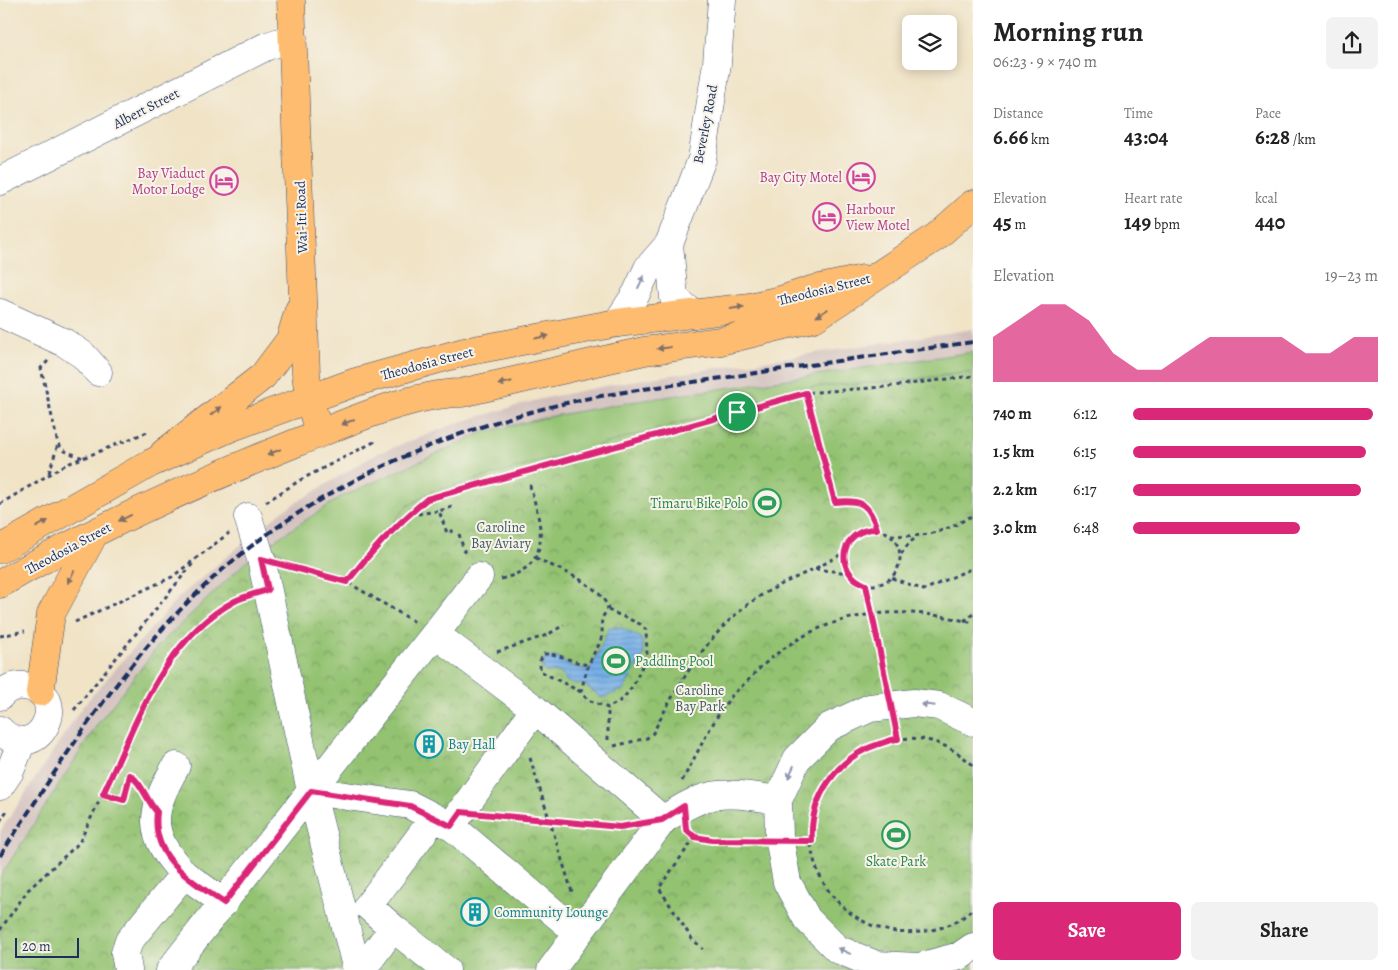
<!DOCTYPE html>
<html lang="en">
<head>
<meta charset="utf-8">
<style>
	body { margin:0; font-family:Alegreya,serif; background:#f2f2f2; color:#222; height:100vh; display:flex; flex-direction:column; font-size:19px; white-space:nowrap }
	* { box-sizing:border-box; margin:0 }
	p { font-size:16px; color:#767676 }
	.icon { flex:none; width:28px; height:28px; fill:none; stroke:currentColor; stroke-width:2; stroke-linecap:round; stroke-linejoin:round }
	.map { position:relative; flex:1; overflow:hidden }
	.side { display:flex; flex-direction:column; background:#fff; width:425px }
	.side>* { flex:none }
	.fabs { position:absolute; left:902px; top:15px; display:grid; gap:10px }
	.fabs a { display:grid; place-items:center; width:55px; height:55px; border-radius:8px; background:#fff; box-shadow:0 2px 12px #0003; font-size:25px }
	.scale { position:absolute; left:15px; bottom:12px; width:64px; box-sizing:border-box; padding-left:5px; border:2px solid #1b2f5e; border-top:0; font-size:14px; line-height:18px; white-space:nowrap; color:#1b2f5e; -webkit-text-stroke:4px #f7f3e8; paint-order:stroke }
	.pin { position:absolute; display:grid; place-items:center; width:42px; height:42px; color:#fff; margin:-21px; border:2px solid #fff; border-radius:50%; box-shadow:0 1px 5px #0007 }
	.round { display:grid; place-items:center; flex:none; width:52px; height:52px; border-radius:8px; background:#f2f2f2 }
	.summary { display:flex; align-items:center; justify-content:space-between; height:85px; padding:0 20px }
	h1 { font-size:28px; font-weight:700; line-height:38px }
	.metrics { display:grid; grid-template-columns:repeat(3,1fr); gap:8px; height:85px; padding:5px 20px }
	.metrics div { display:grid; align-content:center }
	.metrics b { font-size:21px; font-weight:700 }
	.metrics small { font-size:14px; font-weight:400 }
	.metrics p { font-size:14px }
	.chart { height:140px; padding:10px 20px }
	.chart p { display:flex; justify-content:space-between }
	.chart svg { width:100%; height:90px; margin-top:5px; fill:#db2777; opacity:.7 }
	.primary-button { display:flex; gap:10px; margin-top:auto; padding:10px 20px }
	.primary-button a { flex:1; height:58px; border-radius:8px; background:#db2777; color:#fff; font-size:20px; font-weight:700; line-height:58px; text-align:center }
	.primary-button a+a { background:#f2f2f2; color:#222 }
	ul { padding:0 20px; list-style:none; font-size:16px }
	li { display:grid; grid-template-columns:80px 60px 1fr; align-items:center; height:38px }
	li i { height:12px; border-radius:6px; background:#db2777 }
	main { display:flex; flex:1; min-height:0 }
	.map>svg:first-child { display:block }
</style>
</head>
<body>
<main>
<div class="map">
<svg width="973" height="970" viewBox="0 0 973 970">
	<defs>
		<pattern id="park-crowns" width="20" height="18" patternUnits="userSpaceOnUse" patternTransform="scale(1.25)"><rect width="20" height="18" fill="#93c271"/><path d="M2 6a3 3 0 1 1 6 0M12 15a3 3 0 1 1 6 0" fill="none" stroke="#779e60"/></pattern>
		<pattern id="water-rules" width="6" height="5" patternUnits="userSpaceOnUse" patternTransform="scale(1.25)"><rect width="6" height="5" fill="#76afe6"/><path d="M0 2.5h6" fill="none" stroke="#608fbe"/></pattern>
	</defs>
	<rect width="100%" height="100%" fill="#f7f3e8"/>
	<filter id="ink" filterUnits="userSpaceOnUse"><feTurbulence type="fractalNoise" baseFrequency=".02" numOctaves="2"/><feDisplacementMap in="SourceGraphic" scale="10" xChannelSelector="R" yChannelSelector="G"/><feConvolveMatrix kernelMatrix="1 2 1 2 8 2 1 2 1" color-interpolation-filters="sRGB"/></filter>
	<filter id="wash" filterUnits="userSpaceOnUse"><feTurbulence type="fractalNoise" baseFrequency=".0096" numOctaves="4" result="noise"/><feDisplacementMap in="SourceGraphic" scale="20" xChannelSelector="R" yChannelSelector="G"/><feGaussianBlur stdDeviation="1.12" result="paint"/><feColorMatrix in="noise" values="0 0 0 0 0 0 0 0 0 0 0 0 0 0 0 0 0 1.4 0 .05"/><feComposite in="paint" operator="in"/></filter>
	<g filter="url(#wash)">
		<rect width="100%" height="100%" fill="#f0e3c6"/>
		<path fill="#d1bfbd" d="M973,329V352L631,402L553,416L484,432L341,497L266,546L260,529L284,510L376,454L460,422L541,399L625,382Z
			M244,542L249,559L159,645L99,722L0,877V832L82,707L178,598Z"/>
		<path fill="#93c271" stroke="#577868" d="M973,352V372L898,381L813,387L794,391L388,527L346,579L266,546L341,497L484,432L553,416L631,402Z"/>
		<path fill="url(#park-crowns)" stroke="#577868" d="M973,372V970H0V877L99,722L159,645L249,559L266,546L346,579L406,507L431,492L794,391L813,387L898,381Z"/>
		<path fill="url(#water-rules)" stroke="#486fa2" d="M610,627H620L641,638L644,654L624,689L602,698L585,685L567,682L561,673L545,672L542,666L546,658L555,657L571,666L590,670Z"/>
	</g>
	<g filter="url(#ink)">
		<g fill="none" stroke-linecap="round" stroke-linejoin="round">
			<defs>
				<path id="minor" d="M0,181L267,46L293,38
					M669,244L674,298L694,314
					M0,313L65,343L83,355L98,372
					M617,323L636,294L648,268L669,244L702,159L717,63L722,0
					M248,517L261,559L311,791L357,970
					M435,634L479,577
					M0,696C5,689 15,685 24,686C75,692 38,769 0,730
					M535,709L451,826L577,932
					M973,722L939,706L914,703L870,708L829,727L797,759L778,800L779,837L787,882L807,919L837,949L876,965L919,967L960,956L973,947
					M0,786L10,771L22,741
					M311,791L410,805L451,826
					M184,874L224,903
					M393,928L368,906L434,818
					M128,970L125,953L129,941L184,874C146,834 150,812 176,766
					M170,970L435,634L535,709L663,820
					M362,970L393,928L446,970
					M551,970L663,820C710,788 724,792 778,800"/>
				<path id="major" d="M291,0L306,373L309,398L319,433
					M164,453L263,376L290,340L299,310"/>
				<path id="highway" d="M0,549L151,463L232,427L356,382L464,352L617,323L750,307L781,300L811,290L863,279
					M0,584C95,528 196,483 298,442C346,423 409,394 461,393L644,351L721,341L814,318L936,237L973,204
					M40,692L51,614L94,534"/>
			</defs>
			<use href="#minor" stroke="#3b4a6e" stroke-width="29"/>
			<use href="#major" stroke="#3b4a6e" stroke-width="29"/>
			<use href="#highway" stroke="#3b4a6e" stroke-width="29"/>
			<path stroke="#3b4a6e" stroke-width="3" stroke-dasharray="4 4" stroke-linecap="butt" d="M48,361L41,368L58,444L65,451L83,458
				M806,393L835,502C862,499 869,504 877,529
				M49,473L58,444
				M266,502L302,479L374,442L372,439
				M0,504L65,465L150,431
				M452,507L439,511L447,533L457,529
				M410,515L439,511
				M844 557a28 28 0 1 1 56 0a28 28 0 1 1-56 0Z
				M459,534L466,557
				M891,535C924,538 944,533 973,515
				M901,554L910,542L916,538
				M536,558C557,569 604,585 608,610C598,620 603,624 602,635C601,644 595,650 592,657C587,668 584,679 581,692L588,700L608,708L623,699L634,684L647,655L646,630L640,624L608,610
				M287,566L347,582L415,622
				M815,569L849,573
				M892,578L924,590L968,570L973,571
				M501,579C554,566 542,526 530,486H527
				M347,582C371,551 397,524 427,499L803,393L884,387L973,376
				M866,585L886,683
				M964,621L973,614
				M75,622L172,577L229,533
				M0,636L25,631
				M497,652L547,635L564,625
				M581,692L540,671V661L544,654C559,653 573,663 589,665
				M74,710L194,562
				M896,728L898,739
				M608,740V708
				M614,746L647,738L653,733C678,684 710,629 757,598C785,580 817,570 845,552
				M530,758L573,895
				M973,765C959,753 945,744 927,740C885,731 838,757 820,795C791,855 833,923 896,932C921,935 956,928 973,908
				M682,781C697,754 711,723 730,698C736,690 745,684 752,676C814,612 889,601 973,623
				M103,794L124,800L130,775L139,786
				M489,815L619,827L627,826
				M0,821L8,809
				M688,831C704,846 735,841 756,841
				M695,837L659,888L692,939L703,949
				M803,841H812
				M0,930L28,890L79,843L162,670L202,627L226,607L246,597"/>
			<use href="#minor" stroke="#fff" stroke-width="28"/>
			<use href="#major" stroke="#fdbc70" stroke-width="28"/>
			<use href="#highway" stroke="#fdbc70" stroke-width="28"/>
			<path stroke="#1b2f5e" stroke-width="4" stroke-dasharray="8 4" stroke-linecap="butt" d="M0,856C64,758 124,659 212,579C312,488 444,430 575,401C628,390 682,384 736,376C815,364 894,353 973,342"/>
		</g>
		<defs><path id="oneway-solid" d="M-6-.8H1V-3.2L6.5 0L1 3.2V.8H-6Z" transform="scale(1.25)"/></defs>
		<g fill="#8d97ae">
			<use href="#oneway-solid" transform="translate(641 282) rotate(-64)"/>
			<use href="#oneway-solid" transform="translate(928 705) rotate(-174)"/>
			<use href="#oneway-solid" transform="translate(791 772) rotate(115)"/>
			<use href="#oneway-solid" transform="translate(844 951) rotate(-156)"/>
		</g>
		<g fill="#816e66">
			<use href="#oneway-solid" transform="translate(737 308) rotate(-8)"/>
			<use href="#oneway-solid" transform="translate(822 313) rotate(146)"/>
			<use href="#oneway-solid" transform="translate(542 337) rotate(-11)"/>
			<use href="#oneway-solid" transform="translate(664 348) rotate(173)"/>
			<use href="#oneway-solid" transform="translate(505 383) rotate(167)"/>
			<use href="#oneway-solid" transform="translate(216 411) rotate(-37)"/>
			<use href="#oneway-solid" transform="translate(348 422) rotate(159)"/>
			<use href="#oneway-solid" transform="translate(274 452) rotate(158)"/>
			<use href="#oneway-solid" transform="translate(125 518) rotate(154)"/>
			<use href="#oneway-solid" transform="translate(42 524) rotate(-29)"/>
			<use href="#oneway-solid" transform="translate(71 577) rotate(118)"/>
		</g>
	</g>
	<g fill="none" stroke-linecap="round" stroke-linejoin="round" filter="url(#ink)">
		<defs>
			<path id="route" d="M806,393L835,502C862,499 869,504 877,529C840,528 832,572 866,585L898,739C892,739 886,742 879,744C838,757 809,797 812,841L712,840L695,837L686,829L684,806L662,820L620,827L461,812L451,826L410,806L311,791L224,903C190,879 151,859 157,812C147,801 142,783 130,775L124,800L103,794C136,725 163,639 235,601C245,596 257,593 268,590L261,559L347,582C371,551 397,524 427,499Z"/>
		</defs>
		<use href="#route" stroke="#fff" stroke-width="10"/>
		<use href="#route" stroke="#db2777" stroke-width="6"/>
	</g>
	<defs>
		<symbol id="hotel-ring" viewBox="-11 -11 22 22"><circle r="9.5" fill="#f7f3e8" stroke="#d1479c" stroke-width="1.5"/><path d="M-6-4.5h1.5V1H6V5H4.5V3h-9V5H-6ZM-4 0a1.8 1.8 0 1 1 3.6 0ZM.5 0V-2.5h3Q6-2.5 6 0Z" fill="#d1479c"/></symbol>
		<symbol id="stadium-ring" viewBox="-11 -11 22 22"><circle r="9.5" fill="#f7f3e8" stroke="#2e9e5b" stroke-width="1.5"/><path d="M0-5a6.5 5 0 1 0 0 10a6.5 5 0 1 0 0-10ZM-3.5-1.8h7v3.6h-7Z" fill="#2e9e5b"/></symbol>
		<symbol id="building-ring" viewBox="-11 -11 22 22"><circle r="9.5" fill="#f7f3e8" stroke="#0f9aa8" stroke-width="1.5"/><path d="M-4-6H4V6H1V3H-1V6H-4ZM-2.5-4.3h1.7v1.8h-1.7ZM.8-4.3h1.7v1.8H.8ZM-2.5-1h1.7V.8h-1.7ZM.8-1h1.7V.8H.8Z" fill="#0f9aa8"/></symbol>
	</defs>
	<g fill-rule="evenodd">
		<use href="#hotel-ring" x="845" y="161" width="32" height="32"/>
		<use href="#hotel-ring" x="208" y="165" width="32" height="32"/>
		<use href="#hotel-ring" x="811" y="201" width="32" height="32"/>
		<use href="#stadium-ring" x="751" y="487" width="32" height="32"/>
		<use href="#stadium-ring" x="600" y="645" width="32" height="32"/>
		<use href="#building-ring" x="413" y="728" width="32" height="32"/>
		<use href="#stadium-ring" x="880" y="819" width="32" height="32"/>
		<use href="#building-ring" x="459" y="896" width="32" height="32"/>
	</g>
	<g text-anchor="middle" stroke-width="4" stroke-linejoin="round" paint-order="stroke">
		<g font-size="14" fill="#1b2f5e" stroke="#f7f3e8">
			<text transform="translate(146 108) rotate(-27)" y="5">Albert Street</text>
			<text transform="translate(705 124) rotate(-79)" y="5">Beverley Road</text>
			<text transform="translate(301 217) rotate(-92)" y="5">Wai-Iti Road</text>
			<text transform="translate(824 289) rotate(-14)" y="5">Theodosia Street</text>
			<text transform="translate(427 363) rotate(-15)" y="5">Theodosia Street</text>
			<text transform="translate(68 548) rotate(-28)" y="5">Theodosia Street</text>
		</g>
		<g font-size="14" fill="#b23c85" stroke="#f7f3e8" text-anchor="end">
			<text x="205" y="178">Bay Viaduct<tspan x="205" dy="16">Motor Lodge</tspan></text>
			<text x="842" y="182">Bay City Motel</text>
			<text x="846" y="214" text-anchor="start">Harbour<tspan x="846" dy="16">View Motel</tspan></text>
		</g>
		<g font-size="14" fill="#27864d" stroke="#f7f3e8" text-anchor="end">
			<text x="748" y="508">Timaru Bike Polo</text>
			<text x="635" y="666" text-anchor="start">Paddling Pool</text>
			<text x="896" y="866" text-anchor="middle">Skate Park</text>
		</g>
		<g font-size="14" fill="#3f5b64" stroke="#f7f3e8">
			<text x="501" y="532">Caroline<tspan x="501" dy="16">Bay Aviary</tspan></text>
			<text x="700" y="695">Caroline<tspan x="700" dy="16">Bay Park</tspan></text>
		</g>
		<g font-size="14" fill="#0d838f" stroke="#f7f3e8" text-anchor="start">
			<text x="448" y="749">Bay Hall</text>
			<text x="494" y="917">Community Lounge</text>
		</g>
	</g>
</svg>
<div class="fabs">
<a><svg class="icon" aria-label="layers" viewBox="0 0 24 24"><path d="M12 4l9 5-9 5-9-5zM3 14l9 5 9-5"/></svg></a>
</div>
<div class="scale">20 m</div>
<div class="pin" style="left:737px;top:412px;background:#1e9e55"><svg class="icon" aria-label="arrive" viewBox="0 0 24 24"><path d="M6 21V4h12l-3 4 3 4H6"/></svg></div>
</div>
<section class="side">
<div class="summary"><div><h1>Morning run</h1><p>06:23 · 9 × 740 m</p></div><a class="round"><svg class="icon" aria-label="share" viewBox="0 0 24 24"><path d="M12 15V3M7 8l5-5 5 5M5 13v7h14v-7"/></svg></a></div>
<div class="metrics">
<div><p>Distance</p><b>6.66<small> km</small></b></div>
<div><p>Time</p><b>43:04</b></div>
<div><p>Pace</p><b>6:28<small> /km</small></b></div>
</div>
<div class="metrics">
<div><p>Elevation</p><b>45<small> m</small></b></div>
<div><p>Heart rate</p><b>149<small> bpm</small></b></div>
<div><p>kcal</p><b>440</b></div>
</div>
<div class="chart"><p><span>Elevation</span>19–23 m</p>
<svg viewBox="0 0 160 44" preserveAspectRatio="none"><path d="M0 44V22L10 14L20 6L30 6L40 14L50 30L60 38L70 38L80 30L90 22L100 22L110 22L120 22L130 30L140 30L150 22L160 22V44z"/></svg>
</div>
<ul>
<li><b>740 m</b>6:12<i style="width:98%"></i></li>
<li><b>1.5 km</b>6:15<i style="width:95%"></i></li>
<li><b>2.2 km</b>6:17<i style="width:93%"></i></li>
<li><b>3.0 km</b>6:48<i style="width:68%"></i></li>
</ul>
<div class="primary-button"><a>Save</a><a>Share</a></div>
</section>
</main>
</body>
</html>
